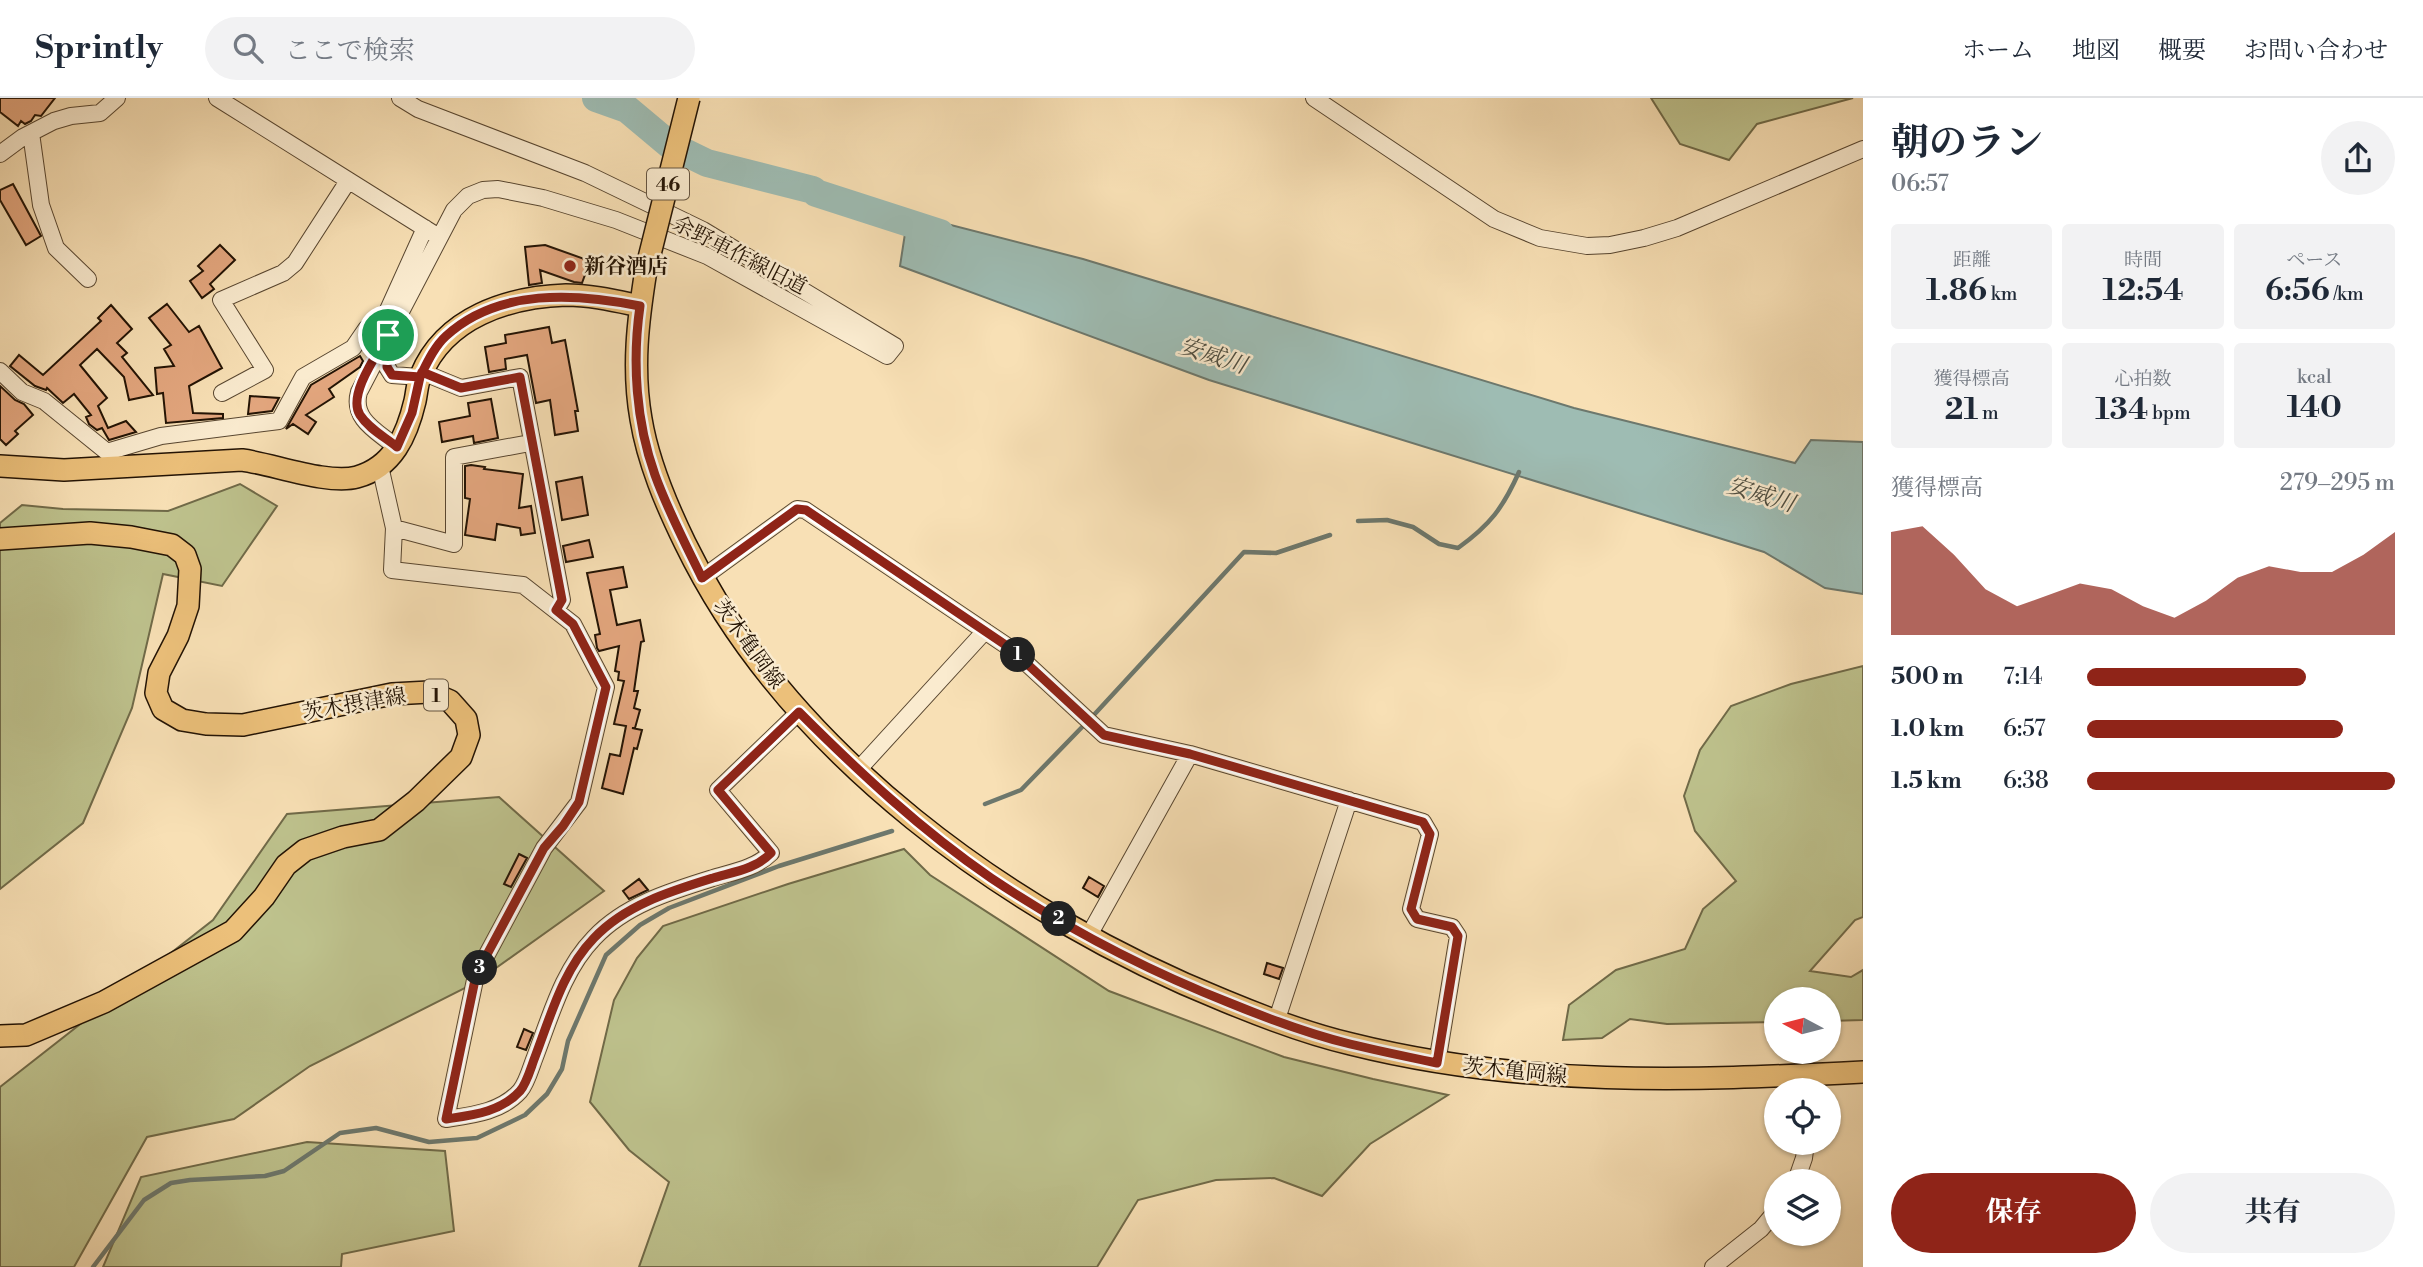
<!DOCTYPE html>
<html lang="ja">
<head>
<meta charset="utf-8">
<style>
	body { margin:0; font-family:"Libre Bodoni","Noto Serif JP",serif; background:#f2f2f3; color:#1f2937; height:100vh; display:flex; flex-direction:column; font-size:26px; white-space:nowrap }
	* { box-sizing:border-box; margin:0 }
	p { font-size:23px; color:#747a83 }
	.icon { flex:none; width:38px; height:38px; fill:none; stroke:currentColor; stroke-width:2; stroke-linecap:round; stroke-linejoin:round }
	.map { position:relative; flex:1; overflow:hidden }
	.sheet { display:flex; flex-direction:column; background:#fff; width:560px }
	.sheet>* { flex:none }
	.needle { width:46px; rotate:277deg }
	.controls { position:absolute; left:1764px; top:889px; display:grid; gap:14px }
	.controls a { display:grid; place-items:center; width:77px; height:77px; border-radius:50%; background:#fff; box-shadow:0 2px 5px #0004; font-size:35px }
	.pin { position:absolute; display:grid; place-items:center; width:60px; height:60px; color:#fff; margin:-30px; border:4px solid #fff; border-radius:50%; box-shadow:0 2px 7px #0007 }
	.km { position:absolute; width:35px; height:35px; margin:-18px; border-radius:50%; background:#222; color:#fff; font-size:19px; line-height:35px; text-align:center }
	.round { display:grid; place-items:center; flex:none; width:74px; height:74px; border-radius:37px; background:#f2f2f3 }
	.summary { display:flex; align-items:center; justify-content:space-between; height:119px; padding:0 28px }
	h1 { font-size:38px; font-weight:700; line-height:52px }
	.stats { display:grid; grid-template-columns:repeat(3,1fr); gap:10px; height:119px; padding:7px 28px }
	.stats div { display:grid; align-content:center; border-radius:7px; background:#f2f2f3; text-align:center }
	.stats b { font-size:30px; font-weight:700 }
	.stats small { font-size:19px; font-weight:400 }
	.stats p { font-size:19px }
	.chart { height:196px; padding:14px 28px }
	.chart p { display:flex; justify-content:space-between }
	.chart svg { width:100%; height:126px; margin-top:7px; fill:#8f2418; opacity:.7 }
	.primary-button { display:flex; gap:14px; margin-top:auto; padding:14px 28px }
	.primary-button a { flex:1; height:80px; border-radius:42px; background:#8f2418; color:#fff; font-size:28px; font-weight:700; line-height:80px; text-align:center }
	.primary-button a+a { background:#f2f2f3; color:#1f2937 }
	ul { padding:0 28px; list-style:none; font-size:23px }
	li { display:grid; grid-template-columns:112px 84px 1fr; align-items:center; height:52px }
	li i { height:18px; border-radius:9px; background:#8f2418 }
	header { display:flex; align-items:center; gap:42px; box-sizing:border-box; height:98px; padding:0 35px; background:#fff; border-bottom:2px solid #e0e1e3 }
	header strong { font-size:33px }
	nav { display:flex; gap:38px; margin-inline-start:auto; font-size:24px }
	.search { width:490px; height:63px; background:#f2f2f3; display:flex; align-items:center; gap:18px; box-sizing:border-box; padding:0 24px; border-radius:38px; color:#747a83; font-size:26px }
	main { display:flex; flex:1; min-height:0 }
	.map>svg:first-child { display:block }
</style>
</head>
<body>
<header>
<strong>Sprintly</strong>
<div class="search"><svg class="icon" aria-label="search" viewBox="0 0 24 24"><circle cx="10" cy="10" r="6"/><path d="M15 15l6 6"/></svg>ここで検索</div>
<nav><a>ホーム</a><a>地図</a><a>概要</a><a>お問い合わせ</a></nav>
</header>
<main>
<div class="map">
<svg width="1863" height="1169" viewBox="0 0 1863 1169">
	<rect width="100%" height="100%" fill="#f8e0b5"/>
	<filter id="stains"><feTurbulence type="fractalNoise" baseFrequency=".00286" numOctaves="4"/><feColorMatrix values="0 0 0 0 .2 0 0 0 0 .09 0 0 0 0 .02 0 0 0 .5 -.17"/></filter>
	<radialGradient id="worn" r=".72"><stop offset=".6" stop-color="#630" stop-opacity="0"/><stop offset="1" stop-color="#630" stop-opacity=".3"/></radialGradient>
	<path fill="#bec28d" stroke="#706a48" stroke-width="2" d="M1651,0H1853L1757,26L1729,62L1680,46Z
		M240,386L277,408L222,488L163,476L132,610L83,725L0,791V425L22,407L63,411L168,413Z
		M1863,568V819L1855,822L1810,873L1851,879L1863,872V922L1829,923V901H1776V924L1667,926L1630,921L1602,940L1563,942L1569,907L1616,872L1685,851L1703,811L1736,783L1695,733L1684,698L1700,652L1731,608L1791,586Z
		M499,699L604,793L475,885L310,968L234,1021L147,1039L74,1169H0V989L213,822L287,716Z
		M904,751L930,777L1109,893L1284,959L1373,981L1448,997L1370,1046L1322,1098L1274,1080L1216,1082L1138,1102L1097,1169H639L669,1084L629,1052L590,1004L614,902L637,860L663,828L788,786Z
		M307,1044L445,1053L454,1133L342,1156L341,1169H103L141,1079Z"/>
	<path fill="#9ebcb3" stroke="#6d786d" stroke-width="2" d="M908,116L1083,161L1574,310L1795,365L1811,342L1863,344V496L1825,490L1764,454L1209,282L900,168Z"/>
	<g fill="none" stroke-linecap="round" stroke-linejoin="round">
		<path stroke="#6d786d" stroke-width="4.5" d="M1358,423L1387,422L1413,429L1439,446L1458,450C1490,427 1503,410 1519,374
			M1092,619L1244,454L1276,455L1330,437
			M985,706L1021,692L1086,625
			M93,1169L144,1102L171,1085L190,1082L265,1078L284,1073L340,1035L376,1030L429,1044L477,1040L525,1017L547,996L562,971L568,943L606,857L640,827L669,810L779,768L892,733"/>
		<path stroke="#9ebcb3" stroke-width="28" d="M596,0L627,11L670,47L707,65L813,92L816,95L940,135"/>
	</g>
	<path fill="#e3a67e" stroke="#231304" stroke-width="2" d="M0,0H55L41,18L35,17L31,23L25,26L21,23L18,28L0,14Z
		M13,86L41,138L26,147L0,102V92Z
		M220,147L235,162L210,186L214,191L202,200L190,183L203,173L198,168Z
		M545,147L590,163L582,185L574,184L540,172L542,185L529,187L525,149Z
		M167,206L189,234L199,228L222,270L189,288L193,315L223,316V320L166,325L163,295L157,296L155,270L174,268L164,251L171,247L149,220Z
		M111,207L132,231L117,245L127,255L122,259L153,297L129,302L124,279L97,251L80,267L107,300L98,308L108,330L126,323L136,334L109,342L102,330L97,332L89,326L86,319L91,317L74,296L63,305L47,290L46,292L35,288L10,268L19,257L43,277L101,223L98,220Z
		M549,229L552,245L565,242L578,313H575L578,333L555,337L550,302L536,305L527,257L505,261L506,271L489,274L485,249L506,245L505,237Z
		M360,258L363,263L360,269L329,291L334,299L306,317L316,324L308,336L293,326L286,331L311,287Z
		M0,288L15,302L24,306L33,317L15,333L18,336L6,347L0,341Z
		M250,298L279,300L272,313L248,316Z
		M491,301L498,340L474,345L473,338L442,344L439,324L470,318L468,305Z
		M471,367L485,369L484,371L523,376L519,410L531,408L535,435L521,437L520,430L497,426L495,442L465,437L470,401L465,400V368Z
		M582,379L588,417L562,422L556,384Z
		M589,442L593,459L566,464L563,448Z
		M623,469L627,489L610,492L617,527L640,522L644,543L641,544L634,593H638L634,610L640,612L635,630H632L642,632L637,651L634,650L623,696L602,690L610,656L620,658L626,628L614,626L624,583L618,582L619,574L615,573L619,548L599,553L597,550L595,537L600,536L587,475Z
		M519,756L527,760L511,789L504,786Z
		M1089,779L1104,788L1098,799L1083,790Z
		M639,781L648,792L629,801L623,793Z
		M1267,865L1283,870L1279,881L1264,876Z
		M524,931L533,935L526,952L517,949Z"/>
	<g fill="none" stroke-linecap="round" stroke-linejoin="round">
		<defs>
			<path id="minor" d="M217,0L434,136
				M1314,0L1494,121L1540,140L1587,148L1610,147L1644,140L1677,130L1863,51
				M31,35L41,107L56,150L88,181
				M0,56L23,39L54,23L71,18L100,15L117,0
				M388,243L387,269L392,277L420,279
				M0,273L22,294L44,303L107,354L161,338L279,323L303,279L353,250L366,231L383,223L425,130
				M422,274L461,290L520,279L562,502L556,512
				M222,295L265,272L221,202L283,175L295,165L348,83
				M397,350C379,334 351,322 359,294L454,112L468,98L483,92L498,91L543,100L616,122L707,158L887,258L895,248L703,132L585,75L418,11L400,0
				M380,368L394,430L392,472L523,487L573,526L606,589L579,704L544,750L476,877L446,1021C473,1017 501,1014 520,993C527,985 531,969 535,959C551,917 563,872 594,840C625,807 671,793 713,780C733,774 756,770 771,755L718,692L799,614
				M394,430L454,446V359L530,345
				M702,480L797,411L805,412L1010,550L1104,637L1190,656L1423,724L1430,736L1411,811L1417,821L1452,829L1458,838L1437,965
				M858,672L985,533
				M1088,839L1190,656
				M1276,924L1349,702
				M1796,1083L1804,1060L1806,1045
				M1713,1169L1761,1131L1776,1113"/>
			<path id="major" d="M646,172C638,222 632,270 641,321C648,364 666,406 685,445C787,656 1013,818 1225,903C1266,920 1308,936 1351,946C1523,989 1688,983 1863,974
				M0,368L64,372L242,362C273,366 328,387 357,379C393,369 407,337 415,303C417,294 417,285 421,277C445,219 508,199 566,197C591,197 616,203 640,208
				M0,441L90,435L131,439L172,447L185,457L190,471L188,508L178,538L159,575L156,595L163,611L182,622L206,626L243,627L392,596L429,594L450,603L466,621L469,637L461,659L416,703L379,732L343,739L305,752L286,767L264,799L233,833L104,904L26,937L0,938"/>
		</defs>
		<use href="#minor" stroke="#584630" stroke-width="18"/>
		<use href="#major" stroke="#231304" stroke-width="24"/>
		<use href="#minor" stroke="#faebcf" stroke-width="16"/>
		<use href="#major" stroke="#ecc07a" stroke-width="21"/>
		<defs>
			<path id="major-bridge" d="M646,172L689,0"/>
		</defs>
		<use href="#major-bridge" stroke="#231304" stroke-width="24" stroke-linecap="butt"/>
		<use href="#major-bridge" stroke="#ecc07a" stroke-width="21"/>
	</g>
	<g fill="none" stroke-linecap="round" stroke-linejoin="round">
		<defs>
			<path id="route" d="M388,237C378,255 347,297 360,317C369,331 385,339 397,349L412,315L420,279C427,265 434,249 446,238C498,190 576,195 640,208C632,264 636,324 655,377C668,413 686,447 702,480L797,411L806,412L1010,550L1104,637L1190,656L1423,724L1430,736L1411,811L1417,821L1452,829L1458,838L1437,965C1408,959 1379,953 1350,946C1309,936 1269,921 1230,905C1146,872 1066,830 991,780C921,732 859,674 799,614L718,692L771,755C756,771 733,774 713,780C671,793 625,807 594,840C563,872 551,917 535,959C531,969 527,985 520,993C501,1014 473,1017 446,1021L476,877L544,750L563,728L579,704L606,589L573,526L556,512L562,502L520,279L461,290L422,274L420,279L392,277L387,269L388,237"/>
		</defs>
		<use href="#route" stroke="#fff" stroke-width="14"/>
		<use href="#route" stroke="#8f2418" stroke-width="9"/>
	</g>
	<circle fill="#8f2418" stroke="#faebcf" stroke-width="2.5" cx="570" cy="168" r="7"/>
	<g text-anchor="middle" stroke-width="5" stroke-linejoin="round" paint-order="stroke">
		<g fill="#faebcf" stroke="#645441" stroke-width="2">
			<rect x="647" y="70.5" width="42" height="31" rx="5"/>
			<rect x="424" y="581.5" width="24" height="31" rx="5"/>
		</g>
		<g font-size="19" font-weight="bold" fill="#231304">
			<text x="668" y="93">46</text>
			<text x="436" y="604">1</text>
		</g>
		<g font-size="21" fill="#231304" stroke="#faebcf">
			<text transform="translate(740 157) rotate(27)" y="7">余野車作線旧道</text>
			<text transform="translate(749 546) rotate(54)" y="7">茨木亀岡線</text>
			<text transform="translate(354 606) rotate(-10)" y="7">茨木摂津線</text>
			<text transform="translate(1515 973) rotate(6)" y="7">茨木亀岡線</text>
		</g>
		<g font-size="21" font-weight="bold" fill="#231304" stroke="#faebcf" text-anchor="start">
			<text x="584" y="175">新谷酒店</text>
		</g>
		<g font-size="23" font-style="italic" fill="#4e4e41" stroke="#faebcf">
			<text transform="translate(1213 257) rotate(18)" y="8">安威川</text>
			<text transform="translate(1761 396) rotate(17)" y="8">安威川</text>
		</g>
	</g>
	<rect width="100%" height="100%" filter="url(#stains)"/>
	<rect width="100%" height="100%" fill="url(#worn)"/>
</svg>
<div class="controls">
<a><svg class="needle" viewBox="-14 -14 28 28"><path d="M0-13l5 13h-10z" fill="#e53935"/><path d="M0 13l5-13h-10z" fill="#747a83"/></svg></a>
<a><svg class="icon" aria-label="locate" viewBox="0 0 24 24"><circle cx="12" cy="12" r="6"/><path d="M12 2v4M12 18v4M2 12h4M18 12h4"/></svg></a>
<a><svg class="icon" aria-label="layers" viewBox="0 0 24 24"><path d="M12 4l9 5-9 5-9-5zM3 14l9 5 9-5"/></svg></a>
</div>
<div class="pin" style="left:388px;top:237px;background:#1e9e55"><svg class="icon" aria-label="arrive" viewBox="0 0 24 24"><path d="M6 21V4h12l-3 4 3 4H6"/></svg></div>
<b class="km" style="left:1018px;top:557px">1</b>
<b class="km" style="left:1059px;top:821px">2</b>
<b class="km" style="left:480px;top:870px">3</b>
</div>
<section class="sheet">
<div class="summary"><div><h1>朝のラン</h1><p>06:57</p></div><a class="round"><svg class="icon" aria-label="share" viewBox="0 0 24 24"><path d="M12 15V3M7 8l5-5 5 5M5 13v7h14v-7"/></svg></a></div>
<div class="stats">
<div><p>距離</p><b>1.86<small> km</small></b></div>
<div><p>時間</p><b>12:54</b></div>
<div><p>ペース</p><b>6:56<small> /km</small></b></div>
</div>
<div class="stats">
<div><p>獲得標高</p><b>21<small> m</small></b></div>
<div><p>心拍数</p><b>134<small> bpm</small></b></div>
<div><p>kcal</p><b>140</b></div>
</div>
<div class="chart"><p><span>獲得標高</span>279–295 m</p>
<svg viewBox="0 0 160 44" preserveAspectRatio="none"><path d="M0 44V8L10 6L20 16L30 28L40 34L50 30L60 26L70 28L80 34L90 38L100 32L110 24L120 20L130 22L140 22L150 16L160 8V44z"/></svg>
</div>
<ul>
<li><b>500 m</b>7:14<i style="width:71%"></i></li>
<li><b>1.0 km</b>6:57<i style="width:83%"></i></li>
<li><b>1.5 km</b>6:38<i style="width:100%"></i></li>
</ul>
<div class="primary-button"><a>保存</a><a>共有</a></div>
</section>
</main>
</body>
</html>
